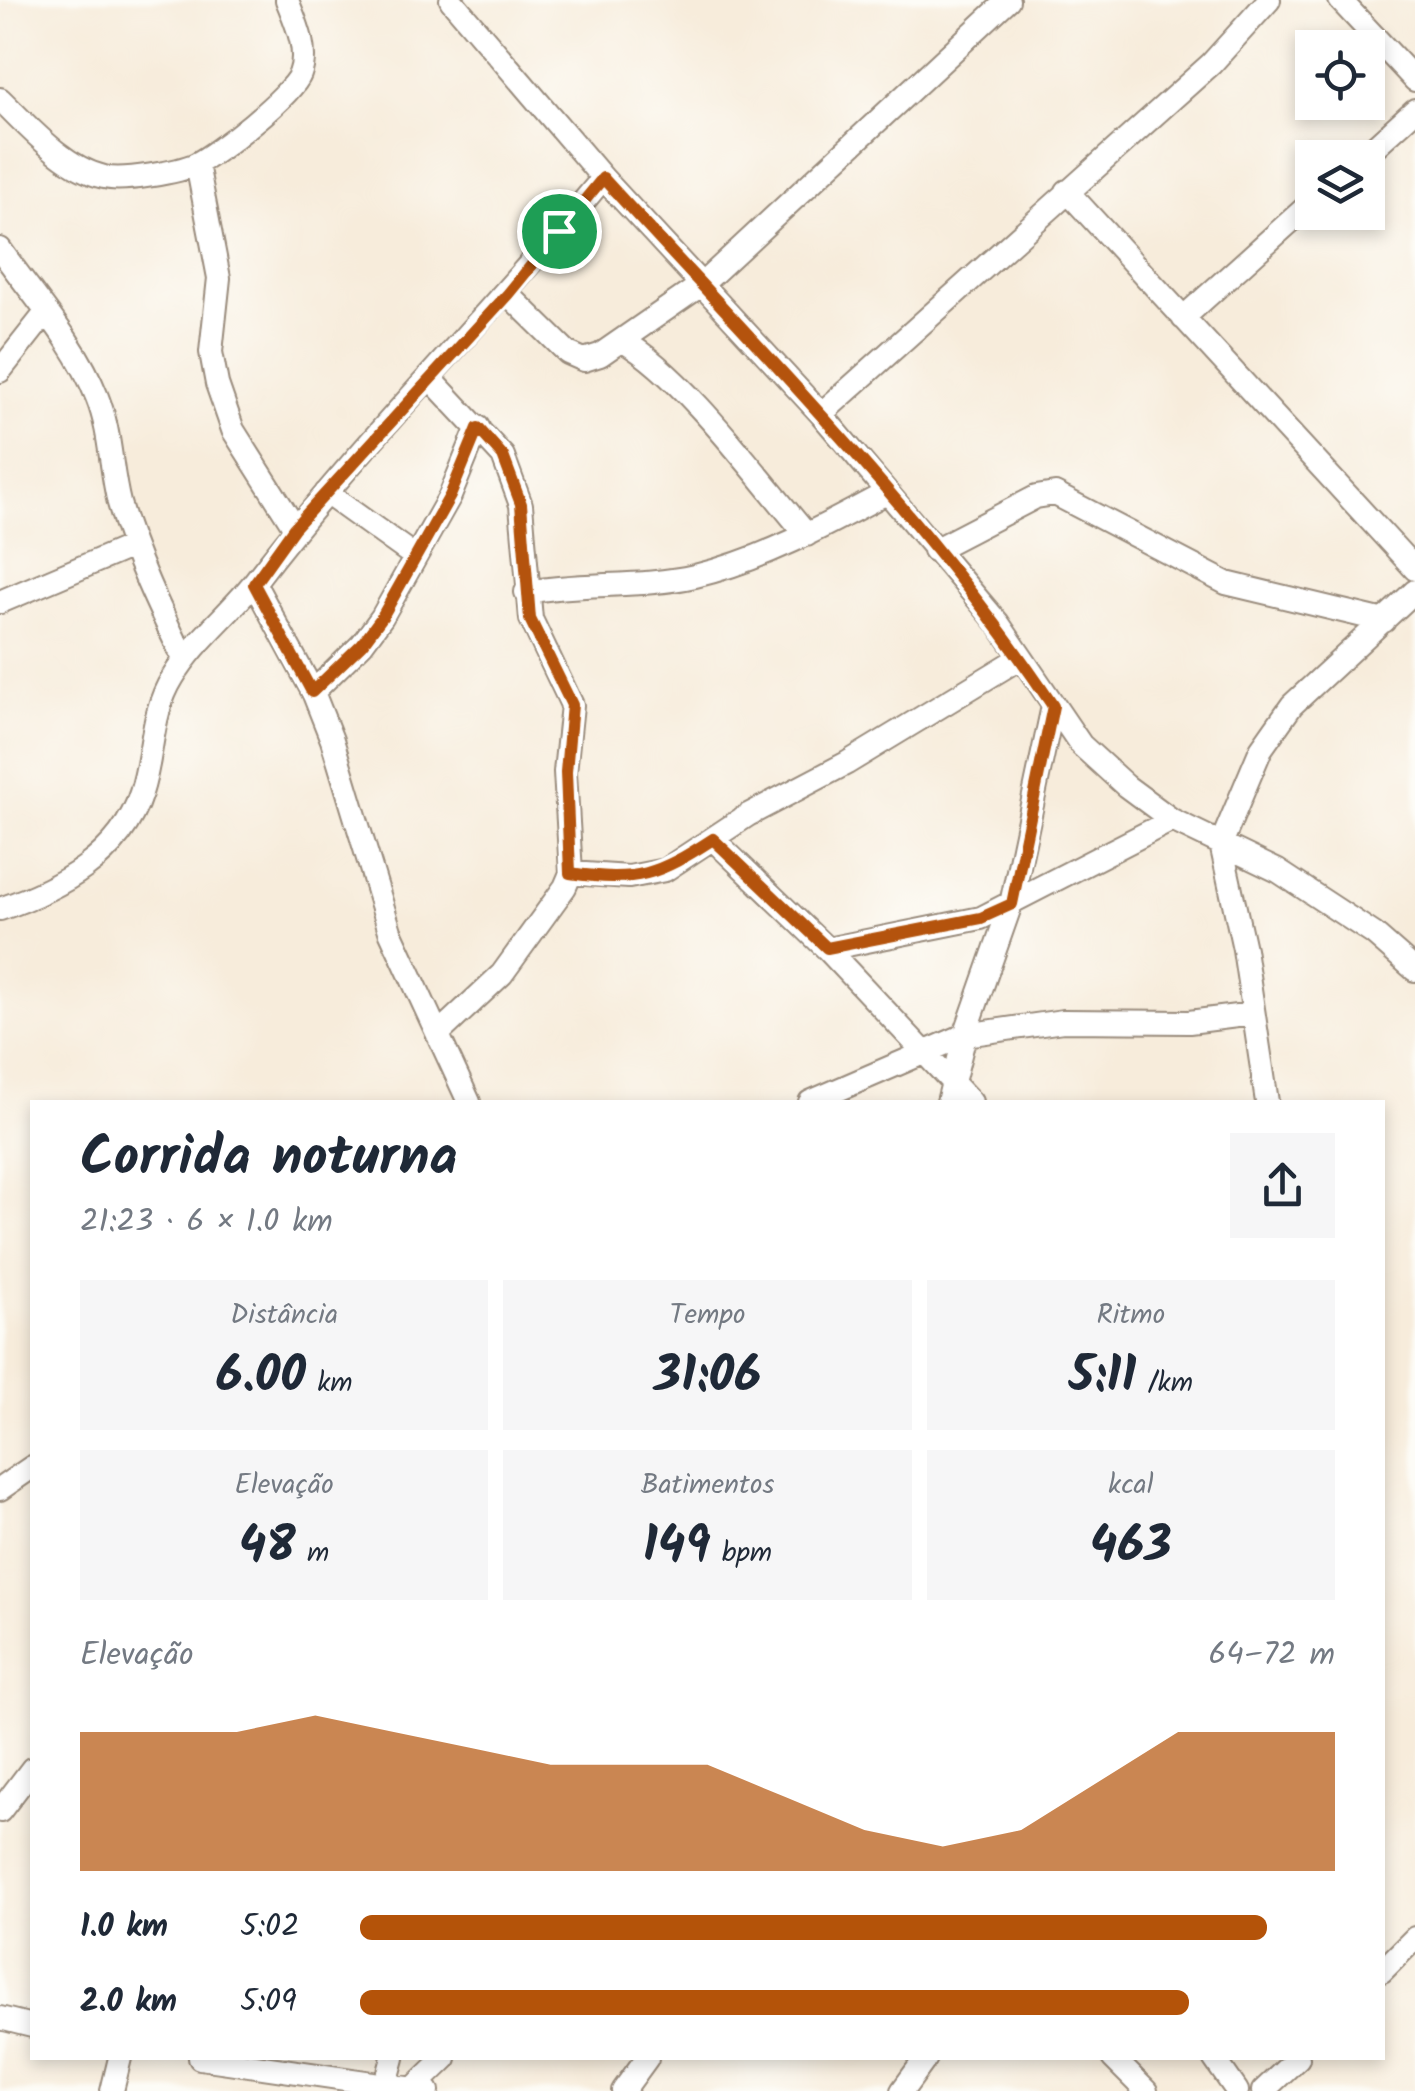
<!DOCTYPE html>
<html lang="pt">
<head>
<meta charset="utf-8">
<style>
	body { margin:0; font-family:Kalam,sans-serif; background:#f6f6f7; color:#1f2937; height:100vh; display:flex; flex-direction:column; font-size:38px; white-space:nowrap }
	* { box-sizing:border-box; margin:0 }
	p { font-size:32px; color:#747a83 }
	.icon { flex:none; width:55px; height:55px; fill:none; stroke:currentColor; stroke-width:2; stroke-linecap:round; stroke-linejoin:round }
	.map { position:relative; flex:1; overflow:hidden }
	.sheet { position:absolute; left:30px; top:1100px; width:1355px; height:960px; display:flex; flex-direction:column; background:#fff; border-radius:0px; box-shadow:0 5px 15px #0003 }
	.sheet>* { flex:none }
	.buttons { position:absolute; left:1295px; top:30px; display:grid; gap:20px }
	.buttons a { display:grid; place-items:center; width:90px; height:90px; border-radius:0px; background:#fff; box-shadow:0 5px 15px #0003; font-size:50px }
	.pin { position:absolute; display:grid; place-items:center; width:85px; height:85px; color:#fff; margin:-42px; border:5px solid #fff; border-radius:50%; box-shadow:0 2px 10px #0007 }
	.round { display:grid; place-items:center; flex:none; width:105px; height:105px; border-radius:0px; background:#f6f6f7 }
	.overview { display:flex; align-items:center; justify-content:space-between; height:170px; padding:0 50px }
	h1 { font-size:55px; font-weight:600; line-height:75px }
	.stats { display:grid; grid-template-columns:repeat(3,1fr); gap:15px; height:170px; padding:10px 50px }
	.stats div { display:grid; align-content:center; border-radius:0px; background:#f6f6f7; text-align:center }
	.stats b { font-size:50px; font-weight:600 }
	.stats small { font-size:28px; font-weight:400 }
	.stats p { font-size:28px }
	.chart { height:280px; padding:20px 50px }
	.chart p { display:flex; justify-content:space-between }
	.chart svg { width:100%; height:180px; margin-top:10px; fill:#b45309; opacity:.7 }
	ul { padding:0 50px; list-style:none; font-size:32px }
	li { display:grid; grid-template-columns:160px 120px 1fr; align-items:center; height:75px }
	li i { height:25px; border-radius:12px; background:#b45309 }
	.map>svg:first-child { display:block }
</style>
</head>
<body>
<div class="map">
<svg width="1415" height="2091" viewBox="0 0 1415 2091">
	<rect width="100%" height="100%" fill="#fdfcf7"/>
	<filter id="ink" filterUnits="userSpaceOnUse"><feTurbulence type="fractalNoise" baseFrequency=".01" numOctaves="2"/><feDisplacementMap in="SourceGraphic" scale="20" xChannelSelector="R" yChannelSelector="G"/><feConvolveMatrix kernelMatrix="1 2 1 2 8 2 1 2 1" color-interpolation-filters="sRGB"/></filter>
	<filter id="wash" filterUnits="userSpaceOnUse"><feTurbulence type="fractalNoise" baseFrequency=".0048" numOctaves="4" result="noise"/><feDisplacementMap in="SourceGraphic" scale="40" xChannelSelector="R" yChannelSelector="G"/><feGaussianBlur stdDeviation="2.25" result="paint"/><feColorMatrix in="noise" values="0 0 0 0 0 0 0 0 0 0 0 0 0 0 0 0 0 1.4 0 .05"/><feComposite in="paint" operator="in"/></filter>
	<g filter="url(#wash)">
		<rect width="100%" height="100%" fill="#f7ecdb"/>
	</g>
	<g filter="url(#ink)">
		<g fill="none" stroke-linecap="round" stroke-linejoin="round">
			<defs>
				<path id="street" d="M451,0L603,178L821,414L998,623L1081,745L1126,786L1172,820L1278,871L1374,934L1415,970
					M1340,0L1415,80
					M0,99C29,127 64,168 104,177C122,182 179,172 196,164C217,154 292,95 300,74C309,50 296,23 287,0
					M1362,158L1415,110
					M197,164L219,278L211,352L217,384L233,430L295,528
					M1067,191L1415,569
					M0,249C33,296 76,343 97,397C111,432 110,467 119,503C135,558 159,608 184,659
					M508,294L568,353L584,360L600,355L701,285L1008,0
					M1183,318L1312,202
					M623,341C684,376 759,479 807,535
					M0,371L45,314
					M430,378L503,456L521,505L531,619L572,705L565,772L571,873L565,887L502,974L438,1034
					M821,414L1211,64L1269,0
					M326,493L414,556
					M934,550L1036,497L1055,494L1226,583L1384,621
					M254,583L313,692L332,740L390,931L469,1102
					M526,592C581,582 642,588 695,576C762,560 825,526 886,493
					M0,602L132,546
					M313,692L362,644L382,617L450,496L478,427
					M713,839L827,949L971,1102
					M571,873L629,877L665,870L748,815L847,763L1020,658
					M0,909C58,889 121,857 141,793C154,754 150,714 173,677C195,640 230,614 256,580C364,439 491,315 603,178
					M827,949L981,918L1172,820
					M810,1102L965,1035L1063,1021L1189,1022L1253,1014
					M948,1102L965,1035L1011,904L1053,706
					M1267,1102L1244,949L1221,844L1261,749L1292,705L1415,591
					M0,1489L32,1467
					M0,1811L32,1769
					M1382,1971L1415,1938
					M0,2018L32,2026
					M200,2058L428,2091
					M1113,2058L1146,2091
					M1214,2058L1237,2091
					M414,2088L445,2058
					M112,2091L120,2058
					M384,2091L393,2058
					M623,2091L647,2058
					M902,2091L926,2058
					M1263,2091L1298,2058"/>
			</defs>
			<use href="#street" stroke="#998b7c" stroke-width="26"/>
			<use href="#street" stroke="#fff" stroke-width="22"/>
		</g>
	</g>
	<g fill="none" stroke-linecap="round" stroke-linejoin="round" filter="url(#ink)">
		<defs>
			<path id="route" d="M603,178C758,348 925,514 1053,706L1012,904L981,918L827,948L713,839C658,875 637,883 570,873L566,772L572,705L530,619L521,504L503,456L478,428L450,496L382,617L362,644L312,692L254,584L294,528L508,294Z"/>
		</defs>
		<use href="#route" stroke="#fff" stroke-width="20"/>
		<use href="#route" stroke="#b45309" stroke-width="12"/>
	</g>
</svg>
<div class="buttons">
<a><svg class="icon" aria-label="locate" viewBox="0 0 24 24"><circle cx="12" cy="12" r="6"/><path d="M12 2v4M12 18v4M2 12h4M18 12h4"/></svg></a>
<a><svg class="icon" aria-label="layers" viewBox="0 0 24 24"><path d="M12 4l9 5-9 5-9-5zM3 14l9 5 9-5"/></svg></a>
</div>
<div class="pin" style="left:559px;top:231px;background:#1e9e55"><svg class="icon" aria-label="arrive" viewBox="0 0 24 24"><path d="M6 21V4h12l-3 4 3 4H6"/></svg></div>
<section class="sheet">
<div class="overview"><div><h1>Corrida noturna</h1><p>21:23 · 6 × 1.0 km</p></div><a class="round"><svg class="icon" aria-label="share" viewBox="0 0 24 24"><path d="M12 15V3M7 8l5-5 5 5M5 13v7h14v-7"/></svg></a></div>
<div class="stats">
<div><p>Distância</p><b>6.00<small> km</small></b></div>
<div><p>Tempo</p><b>31:06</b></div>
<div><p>Ritmo</p><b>5:11<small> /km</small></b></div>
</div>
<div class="stats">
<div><p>Elevação</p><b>48<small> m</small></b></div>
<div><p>Batimentos</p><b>149<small> bpm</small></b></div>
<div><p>kcal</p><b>463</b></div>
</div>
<div class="chart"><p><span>Elevação</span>64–72 m</p>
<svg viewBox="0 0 160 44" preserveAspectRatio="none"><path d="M0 44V10L10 10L20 10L30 6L40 10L50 14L60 18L70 18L80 18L90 26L100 34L110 38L120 34L130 22L140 10L150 10L160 10V44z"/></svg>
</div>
<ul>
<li><b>1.0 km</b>5:02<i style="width:93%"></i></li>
<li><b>2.0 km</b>5:09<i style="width:85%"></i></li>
</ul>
</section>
</div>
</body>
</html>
